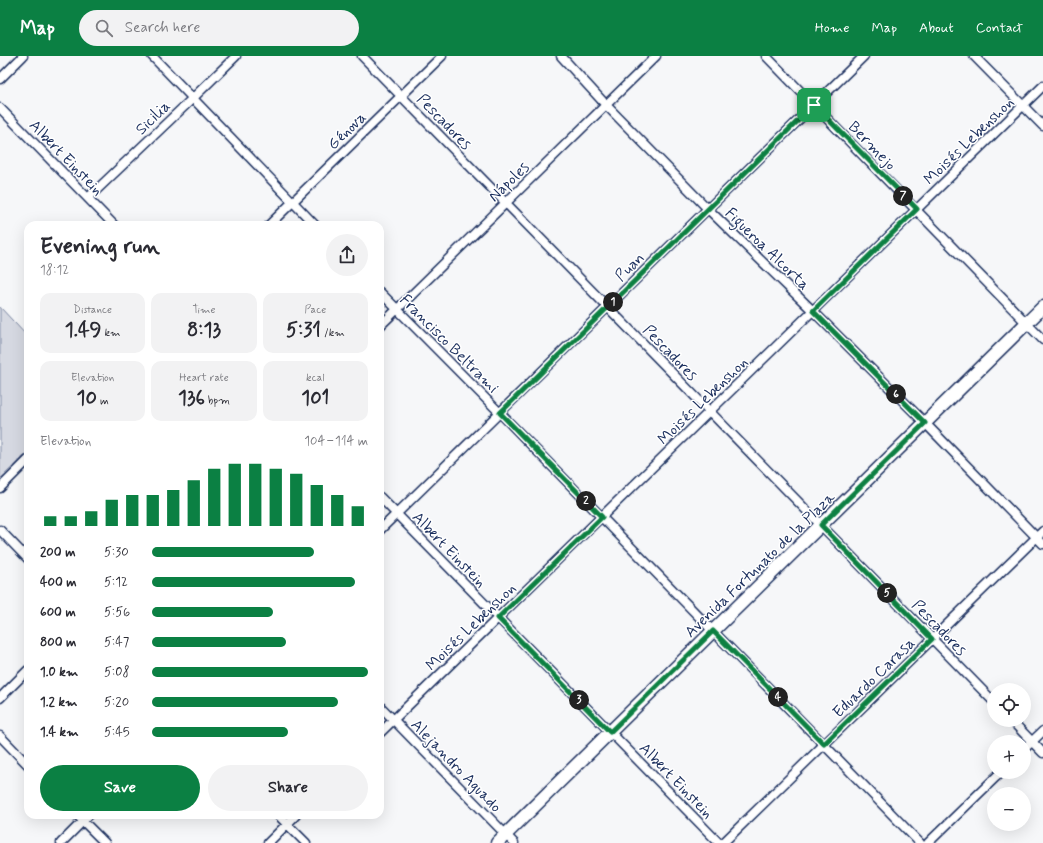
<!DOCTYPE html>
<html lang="en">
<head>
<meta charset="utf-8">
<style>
	body { margin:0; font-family:Mynerve,sans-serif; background:#f2f2f3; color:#2b2b33; height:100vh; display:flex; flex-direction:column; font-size:15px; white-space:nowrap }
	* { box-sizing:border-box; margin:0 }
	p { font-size:13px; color:#7c7c81 }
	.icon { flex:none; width:22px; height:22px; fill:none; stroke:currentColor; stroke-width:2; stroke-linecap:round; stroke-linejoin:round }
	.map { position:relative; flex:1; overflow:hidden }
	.details { position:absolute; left:24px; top:165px; width:360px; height:598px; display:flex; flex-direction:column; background:#fff; border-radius:12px; box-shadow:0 4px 16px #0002 }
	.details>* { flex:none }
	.buttons { position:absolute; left:987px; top:627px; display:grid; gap:8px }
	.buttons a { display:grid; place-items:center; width:44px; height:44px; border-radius:50%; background:#fff; box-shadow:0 4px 16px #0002; font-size:20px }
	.pin { position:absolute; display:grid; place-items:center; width:34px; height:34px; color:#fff; margin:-17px; border-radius:8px; box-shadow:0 2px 6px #0006 }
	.km { position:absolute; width:20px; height:20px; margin:-10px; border-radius:50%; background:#222; color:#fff; font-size:11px; line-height:20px; text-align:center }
	.round { display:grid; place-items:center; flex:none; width:42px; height:42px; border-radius:21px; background:#f2f2f3 }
	.overview { display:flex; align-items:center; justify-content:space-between; height:68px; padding:0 16px }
	h1 { font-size:22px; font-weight:800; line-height:30px }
	.metrics { display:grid; grid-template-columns:repeat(3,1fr); gap:6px; height:68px; padding:4px 16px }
	.metrics div { display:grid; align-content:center; border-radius:10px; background:#f2f2f3; text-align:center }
	.metrics b { font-size:20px; font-weight:800 }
	.metrics small { font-size:11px; font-weight:400 }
	.metrics p { font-size:11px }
	.chart { height:112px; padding:8px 16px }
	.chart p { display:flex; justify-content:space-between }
	.chart svg { width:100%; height:72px; margin-top:4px; stroke:#0b8043; stroke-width:6 }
	.button { display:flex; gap:8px; margin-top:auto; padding:8px 16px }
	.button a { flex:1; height:46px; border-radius:24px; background:#0b8043; color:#fff; font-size:16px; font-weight:800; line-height:46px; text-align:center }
	.button a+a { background:#f2f2f3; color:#2b2b33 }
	ul { padding:0 16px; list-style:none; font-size:13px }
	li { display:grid; grid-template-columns:64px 48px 1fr; align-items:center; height:30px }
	li i { height:10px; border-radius:5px; background:#0b8043 }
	header { display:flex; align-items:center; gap:24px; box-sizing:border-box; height:56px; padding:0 20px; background:#0b8043; color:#fff }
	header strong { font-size:19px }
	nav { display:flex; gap:22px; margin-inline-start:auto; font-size:14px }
	.search { width:280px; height:36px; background:#f2f2f3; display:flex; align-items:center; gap:10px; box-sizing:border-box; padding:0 14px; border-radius:22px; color:#7c7c81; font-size:15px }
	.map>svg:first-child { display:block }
</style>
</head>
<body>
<header>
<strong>Map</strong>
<div class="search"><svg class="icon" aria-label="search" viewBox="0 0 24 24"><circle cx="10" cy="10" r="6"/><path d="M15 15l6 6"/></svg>Search here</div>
<nav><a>Home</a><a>Map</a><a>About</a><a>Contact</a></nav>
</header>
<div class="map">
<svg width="1043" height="787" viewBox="0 0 1043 787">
	<rect width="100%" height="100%" fill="#f6f7f9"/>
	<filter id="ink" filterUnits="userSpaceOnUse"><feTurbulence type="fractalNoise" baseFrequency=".025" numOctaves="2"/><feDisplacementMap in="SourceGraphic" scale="8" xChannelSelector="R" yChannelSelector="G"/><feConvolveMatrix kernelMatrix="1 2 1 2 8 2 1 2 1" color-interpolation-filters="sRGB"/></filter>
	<g filter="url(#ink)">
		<path fill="#d6d9e2" stroke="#7884a0" d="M0,251L28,281V396L0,423Z"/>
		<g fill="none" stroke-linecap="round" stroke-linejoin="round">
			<defs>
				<path id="minor" d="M152,0L315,169
					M362,0L994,646
					M561,0L606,49L708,153L813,255L925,367L1043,488
					M766,0L1043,284
					M974,0L1043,70
					M0,23L23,0
					M0,52L114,169
					M88,142L193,42L236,0
					M269,169L442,0
					M380,236L500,357L920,787
					M380,270L656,0
					M0,432L28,404
					M380,441L719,787
					M0,474L28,503
					M380,474L864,0
					M0,642L28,614
					M380,650L514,787
					M1011,664L1043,697
					M380,677L1043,30
					M0,680L28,709
					M1024,693L1043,675
					M77,759L105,787
					M278,759L306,787
					M61,787L89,759
					M268,787L296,759
					M723,787L1043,475
					M928,787L1001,716"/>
				<path id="secondary" d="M497,787L1043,251"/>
			</defs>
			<use href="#minor" stroke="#1b2f5e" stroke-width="11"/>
			<use href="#secondary" stroke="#1b2f5e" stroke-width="15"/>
			<use href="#minor" stroke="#fff" stroke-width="8"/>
			<use href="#secondary" stroke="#fff" stroke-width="12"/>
		</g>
	</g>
	<g fill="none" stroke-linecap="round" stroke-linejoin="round" filter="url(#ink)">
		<defs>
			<path id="route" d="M814,49L917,153L813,255L925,367L821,469L932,583L824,688L713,575L610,676L498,562L602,461L500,357Z"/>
		</defs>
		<use href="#route" stroke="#fff" stroke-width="8"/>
		<use href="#route" stroke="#0b8043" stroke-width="5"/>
	</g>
	<g text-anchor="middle" stroke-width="3" stroke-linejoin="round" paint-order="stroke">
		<g font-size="16" fill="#1b2f5e" stroke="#fff">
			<text transform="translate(152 61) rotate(-44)" y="6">Sicilia</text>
			<text transform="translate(445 65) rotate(46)" y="6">Pescadores</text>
			<text transform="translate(346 74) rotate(-44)" y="6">Génova</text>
			<text transform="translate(968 84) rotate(-44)" y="6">Moisés Lebenshon</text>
			<text transform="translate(873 89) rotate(46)" y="6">Bermejo</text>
			<text transform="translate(67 101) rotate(46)" y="6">Albert Einstein</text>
			<text transform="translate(508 125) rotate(-44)" y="6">Nápoles</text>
			<text transform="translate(768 192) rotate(44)" y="6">Figueroa Alcorta</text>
			<text transform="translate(629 210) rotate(-44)" y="6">Puan</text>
			<text transform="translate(450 287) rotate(45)" y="6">Francisco Beltrami</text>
			<text transform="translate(671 296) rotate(46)" y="6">Pescadores</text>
			<text transform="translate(702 344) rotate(-44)" y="6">Moisés Lebenshon</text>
			<text transform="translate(450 493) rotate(46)" y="6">Albert Einstein</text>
			<text transform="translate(759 508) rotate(-44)" y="6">Avenida Fortunato de la Plaza</text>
			<text transform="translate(470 570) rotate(-44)" y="6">Moisés Lebenshon</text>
			<text transform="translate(940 571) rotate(46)" y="6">Pescadores</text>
			<text transform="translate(873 621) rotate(-44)" y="6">Eduardo Carasa</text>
			<text transform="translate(457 709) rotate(46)" y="6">Alejandro Aguado</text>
			<text transform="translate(677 724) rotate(46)" y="6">Albert Einstein</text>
		</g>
	</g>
</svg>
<div class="buttons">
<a><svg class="icon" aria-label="locate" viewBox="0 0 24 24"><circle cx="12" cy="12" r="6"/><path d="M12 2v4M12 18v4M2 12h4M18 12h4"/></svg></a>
<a>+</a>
<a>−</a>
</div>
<div class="pin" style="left:814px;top:49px;background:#1e9e55"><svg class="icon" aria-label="arrive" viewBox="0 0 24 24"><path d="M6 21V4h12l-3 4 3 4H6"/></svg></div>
<b class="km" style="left:613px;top:246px">1</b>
<b class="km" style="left:586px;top:445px">2</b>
<b class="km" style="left:579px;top:644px">3</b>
<b class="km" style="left:778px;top:641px">4</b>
<b class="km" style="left:887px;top:537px">5</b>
<b class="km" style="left:896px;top:338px">6</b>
<b class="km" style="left:903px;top:140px">7</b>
<section class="details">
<div class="overview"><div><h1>Evening run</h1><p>18:12</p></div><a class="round"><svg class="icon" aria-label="share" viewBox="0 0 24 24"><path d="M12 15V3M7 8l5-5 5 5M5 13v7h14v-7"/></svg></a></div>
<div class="metrics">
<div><p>Distance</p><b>1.49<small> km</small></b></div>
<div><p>Time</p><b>8:13</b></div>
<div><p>Pace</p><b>5:31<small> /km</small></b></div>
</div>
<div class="metrics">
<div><p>Elevation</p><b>10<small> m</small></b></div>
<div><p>Heart rate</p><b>136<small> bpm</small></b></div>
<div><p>kcal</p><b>101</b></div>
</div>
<div class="chart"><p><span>Elevation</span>104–114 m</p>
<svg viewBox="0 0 160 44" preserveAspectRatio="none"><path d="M5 44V38M15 44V38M25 44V35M35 44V28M45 44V25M55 44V25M65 44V22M75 44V16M85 44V9M95 44V6M105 44V6M115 44V9M125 44V12M135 44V19M145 44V25M155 44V32"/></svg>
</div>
<ul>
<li><b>200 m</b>5:30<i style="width:75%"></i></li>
<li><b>400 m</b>5:12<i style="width:94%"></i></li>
<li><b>600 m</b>5:56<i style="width:56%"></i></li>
<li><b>800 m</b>5:47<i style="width:62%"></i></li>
<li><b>1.0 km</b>5:08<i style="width:100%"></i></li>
<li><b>1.2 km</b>5:20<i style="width:86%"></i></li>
<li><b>1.4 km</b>5:45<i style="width:63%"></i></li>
</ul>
<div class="button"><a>Save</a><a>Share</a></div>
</section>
</div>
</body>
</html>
